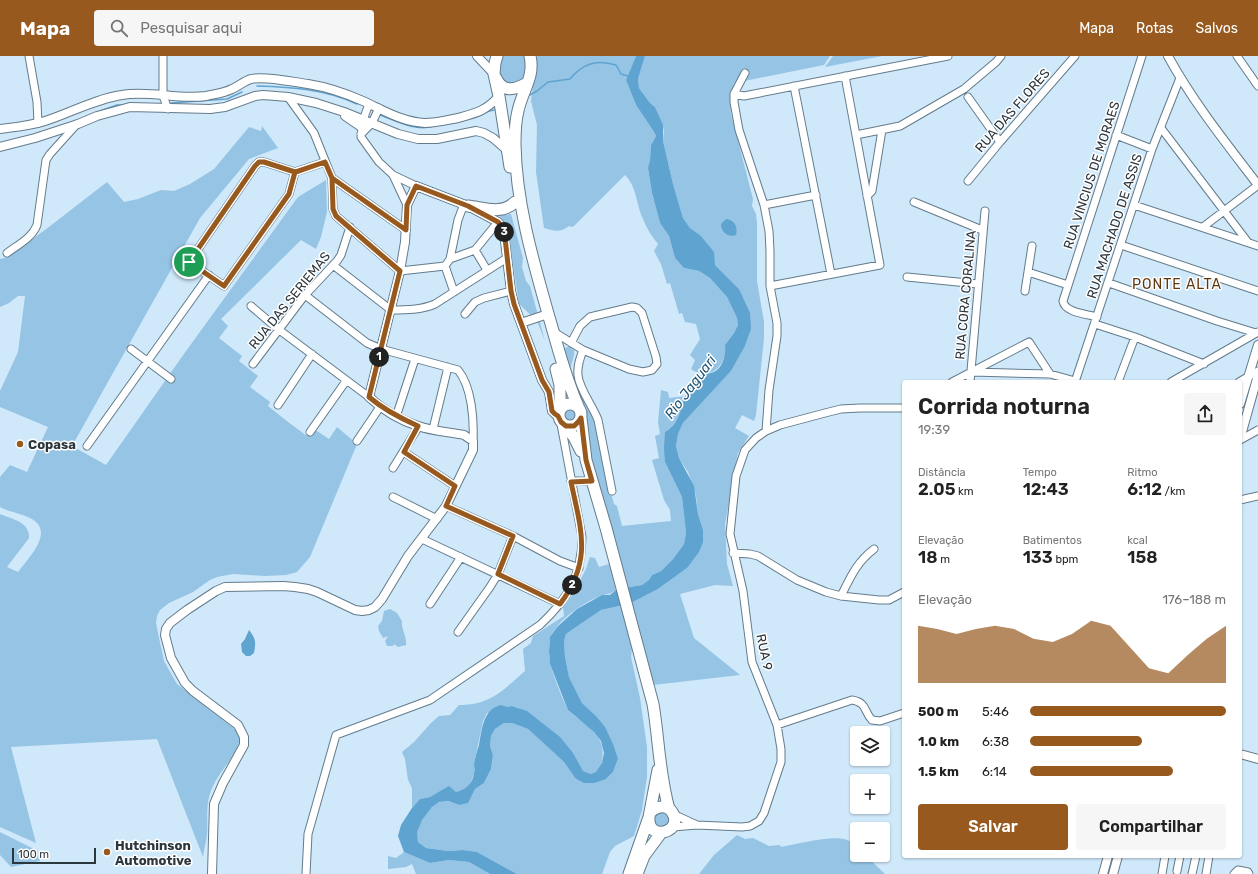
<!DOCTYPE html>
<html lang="pt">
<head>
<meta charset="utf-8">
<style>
	body { margin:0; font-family:Rubik,sans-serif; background:#f6f6f6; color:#222; height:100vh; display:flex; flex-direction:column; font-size:15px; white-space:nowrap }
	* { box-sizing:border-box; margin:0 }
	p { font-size:13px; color:#767676 }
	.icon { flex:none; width:22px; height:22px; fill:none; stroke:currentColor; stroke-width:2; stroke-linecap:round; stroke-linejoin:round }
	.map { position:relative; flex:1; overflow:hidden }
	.details { position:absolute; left:902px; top:324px; width:340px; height:478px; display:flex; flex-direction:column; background:#fff; border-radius:4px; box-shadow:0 1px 3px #0004 }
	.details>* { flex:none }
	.controls { position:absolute; left:850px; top:670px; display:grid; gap:8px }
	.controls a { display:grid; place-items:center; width:40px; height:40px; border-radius:4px; background:#fff; box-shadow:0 1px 3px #0004; font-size:20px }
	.scale { position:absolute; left:12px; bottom:10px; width:84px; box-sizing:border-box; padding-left:4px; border:2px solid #2c363d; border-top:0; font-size:11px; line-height:14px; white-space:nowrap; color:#2c363d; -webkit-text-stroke:3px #fff; paint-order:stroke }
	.pin { position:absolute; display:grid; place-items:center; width:34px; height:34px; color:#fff; margin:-17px; border:2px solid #fff; border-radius:50%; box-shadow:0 1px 4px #0007 }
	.km { position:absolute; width:20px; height:20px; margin:-10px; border-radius:50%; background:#222; color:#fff; font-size:11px; line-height:20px; text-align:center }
	.round { display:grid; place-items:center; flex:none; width:42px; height:42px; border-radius:4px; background:#f6f6f6 }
	.overview { display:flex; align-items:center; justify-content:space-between; height:68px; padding:0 16px }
	h1 { font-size:22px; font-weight:600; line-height:30px }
	.figures { display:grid; grid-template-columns:repeat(3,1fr); gap:6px; height:68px; padding:4px 16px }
	.figures div { display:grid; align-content:center }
	.figures b { font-size:17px; font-weight:600 }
	.figures small { font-size:11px; font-weight:400 }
	.figures p { font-size:11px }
	.chart { height:112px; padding:8px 16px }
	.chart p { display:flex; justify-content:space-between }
	.chart svg { width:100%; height:72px; margin-top:4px; fill:#97591e; opacity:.7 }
	.primary-button { display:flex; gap:8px; margin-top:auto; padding:8px 16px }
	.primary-button a { flex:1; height:46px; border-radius:4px; background:#97591e; color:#fff; font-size:16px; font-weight:600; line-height:46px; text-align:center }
	.primary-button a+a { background:#f6f6f6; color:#222 }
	ul { padding:0 16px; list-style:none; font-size:13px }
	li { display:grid; grid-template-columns:64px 48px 1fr; align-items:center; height:30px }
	li i { height:10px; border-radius:5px; background:#97591e }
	header { display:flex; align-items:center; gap:24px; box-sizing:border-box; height:56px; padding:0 20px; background:#97591e; color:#fff }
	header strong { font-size:19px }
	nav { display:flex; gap:22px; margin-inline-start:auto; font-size:14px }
	.search { width:280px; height:36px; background:#f6f6f6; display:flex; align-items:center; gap:10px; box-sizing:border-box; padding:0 14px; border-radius:4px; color:#767676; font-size:15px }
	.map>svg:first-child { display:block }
</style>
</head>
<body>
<header>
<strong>Mapa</strong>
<div class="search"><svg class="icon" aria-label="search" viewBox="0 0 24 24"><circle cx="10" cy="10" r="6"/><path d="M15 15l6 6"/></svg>Pesquisar aqui</div>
<nav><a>Mapa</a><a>Rotas</a><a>Salvos</a></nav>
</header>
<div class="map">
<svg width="1258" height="818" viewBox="0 0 1258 818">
	<rect width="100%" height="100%" fill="#cfe8fa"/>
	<path fill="#96c4e5" d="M503,0H524C531,9 526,18 521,27L506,28L498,18L499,6Z
		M537,0H636L626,24L636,49L654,76L656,80L651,89L650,104L648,113L652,137L660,167L669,180L675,202L684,212L699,215L710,222L727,241L737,262L738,269L734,277L725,289C727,303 718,318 703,318C699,318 694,315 691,313L695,304L690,299L700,283L696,268L685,266L682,257L679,258L670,227L667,228L661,208L654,195L658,188C652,181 647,173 643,163C636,148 637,131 625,119L574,170L571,171L569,170C560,177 554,175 544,172L536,116L537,69L531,45Z
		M645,0H830L824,9L729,28L735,27C731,38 730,47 731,58L753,143L752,150L756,158L757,167V225L764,266V282L756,359L754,365L742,359L735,372L749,380L738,397L725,468L727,508L733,530L715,529L680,538L694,582L740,619L653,629L629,548L658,533L687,512L703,474L698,458L696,439L688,416L679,402L676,390L678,378L683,367L731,315L744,292L739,233L715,209L700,179L690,172L683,162L673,128L663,85L664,74L655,51L650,47L639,32L638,23Z
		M833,0H882L825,11Z
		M262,70L278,92L249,103L200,162L72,390L106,409L186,295L298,141L326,124L327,156L321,181L316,193L301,184L221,263L228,270L219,282L242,300L239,305L258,320L250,331L270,346L268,350L288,366L307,380L314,373L329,383L337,371L357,388L310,501L297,516L286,519L265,520L233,518L217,521L210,524L193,536L169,547L160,554L157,560L156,567L158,577L164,605L177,628L236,674L240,682C237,700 220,714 213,730C205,746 208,762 207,779C206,786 204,794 203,801L157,683L11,691L36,787L0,771V458C12,463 30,466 29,482L7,511L18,516C29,501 56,475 30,462C20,457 9,456 0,451V421L10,409L27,416L48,371L0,351V335L18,296L25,240H18L9,247L0,251V203L5,202L45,174L107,126L124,146L138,143L161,134L174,135L190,128L214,113L249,71L261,75Z
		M495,158L505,159L511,158L523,202L522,211L526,225L530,230L545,285L537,265L519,248L507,170L501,161Z
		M567,291H570L574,294C575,303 569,309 571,318C575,334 588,346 594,361C598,372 599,385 601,397C605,414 609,431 614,448L617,450L622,470L671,465L670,454L664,444L652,404L659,402L655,380L660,378L658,366L661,334L668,336L669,342L686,340C682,353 678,369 665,376V406L682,441L686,477L684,488L673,503L661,515L652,519L649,524L642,529L624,532L587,383V358L585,351L570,331L563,293Z
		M563 359a7 7 0 1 1 14 0a7 7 0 1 1-14 0Z
		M590,501L595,502L599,511L609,508L616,534C608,540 607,537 600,540C583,547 559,563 551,580C548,587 549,599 550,607C552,616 564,648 569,655C579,665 596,673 601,687C604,695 604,717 592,718C589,718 586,716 583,715L519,652L512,650L487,657L483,665L474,708V717L470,729L463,735L456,736L449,731L430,741L420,743L412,752V732L408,724L405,703L402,696L414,686L431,667L439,660L450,659L459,649C491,649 503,634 525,615L523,593L531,587L533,580L564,560L563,551L573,538L586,513Z
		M621,550L632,592L631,601L640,642L647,691V721L642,754L634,780L615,790L610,796L602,818H517L477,796L463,794L448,795L426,792L418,786C418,783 416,779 417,776C418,768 431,748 440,746C446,744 453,747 459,749L475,733L484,727L491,713L493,699L490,690L491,680L495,673L504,667H512L528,673L564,706L575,722L606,723L613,716L618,703L595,659L582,647L569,621L565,601L564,585L566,578L601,554Z
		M390,553L397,557L402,565C401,574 407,580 406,589L398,591L394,588L393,590H387L385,585L388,580L383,582L379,575L378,570L382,565L384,555Z
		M661,756L669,759L670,770L656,773L653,761L655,759Z
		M0,776L38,795L40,805L11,811L0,799Z
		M737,779L745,783L753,782L769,790L780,789L781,791C798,788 828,780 844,783C849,784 853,787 857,791V799H865L885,818H699L714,799Z
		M404,796L430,807L449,804L469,806L490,818H416L412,808L406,811L388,813V800L396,802Z"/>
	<path fill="#5fa3d1" d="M636,0H645L638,23L639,32L650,47L655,51L663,69V85L673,128L683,162L690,172L700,179L714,196L715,209L739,233L750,257L751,273L744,292L731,315L683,367L678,378L676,390L679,402L694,430L698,458L703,474V486L699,496L687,512L658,533L629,548L601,554L566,578L564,585L565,601L569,621L582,647L595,659L605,671L613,688L618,703L613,716L606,723L594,727H584L575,722L564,706L528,673L512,667H504L495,673L491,680L490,690L493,699L491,713L484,727L475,733L468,747L459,749L448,745L439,746L432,751L422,764L417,776L418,786L426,792L448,795L463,794L477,796L517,818H490L469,806L449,804L430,807L404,796L398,780L401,769L412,752L420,743L430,741L449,730L456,736C466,734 473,727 474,717C475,714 474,711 474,708C475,702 477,695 479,689C482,673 483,653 501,649L507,651L512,650L527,655L560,681L573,697L583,715L591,718L596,716L602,707L604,697L601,685L594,676L568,654L564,644L550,608L549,595L550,581L557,571L577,553L602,539H610L616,534L624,532L642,529L649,524L652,519L661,515L673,503L684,488L686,477L682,441L665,406L664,392L665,376C683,366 680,346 689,333C692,329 697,321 701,319C705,317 710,318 714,316C723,312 726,298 725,289L734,277L738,269L737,262L727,241L710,222L699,215L684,212L675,202L669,180L660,167L652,137L648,112L650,104L651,89L656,80L654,76L636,49L626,24Z
		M726,163C735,164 738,171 736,179C728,182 721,176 721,168Z
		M249,574C256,583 256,586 254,597L250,600H246L242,596L241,588L245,583Z"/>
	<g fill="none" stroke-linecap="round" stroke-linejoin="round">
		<path stroke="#5fa3d1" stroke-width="1.5" d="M257,30C291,31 325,33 357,48
			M528,40L537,35L548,26L570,23C582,8 598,3 616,9L621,18L628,20
			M171,47L227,43L242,36
			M100,55L117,49H123
			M485,56L494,54
			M380,59C396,65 416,76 434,70"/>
		<defs>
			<path id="minor" d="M29,0L37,46L38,67
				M163,0V40L168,53
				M1237,0L1258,30
				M745,17L734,38V46L739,74L764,149L769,175L770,195V230L777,267V280L769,334L766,375
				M794,30L831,218
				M734,38L744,40L948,0
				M288,41L314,77L332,122L333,153L336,160L400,215L445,210L450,203L475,194L498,166
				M968,41L1000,86
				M369,48L363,64L361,81L379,106L393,119L407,149
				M1161,72L1247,185
				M361,78L372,67L379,52
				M856,79L900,70L964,33L996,6L1001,0
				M1116,79L1152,93
				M393,119L416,130
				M332,122L406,174
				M968,125L1000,86L1075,0
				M867,140L872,135L882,74
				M914,146L982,174
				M764,149L816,139
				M1134,149L1258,190
				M1203,171L1258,129
				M1121,189L1258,235
				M475,194L487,214
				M7,197C19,188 32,182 37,169L46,104L50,98L77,68
				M182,201L224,230L289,138L295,116
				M450,203L458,164L464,148
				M189,206L255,110L259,106H264L295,116L325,106
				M333,209L391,254C406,254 421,254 435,248L507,202
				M445,210L454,236
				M1028,216L1068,229
				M907,221L978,228
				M1109,227L1217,265L1256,277
				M770,230L880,209L845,20
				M1025,235L1032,190
				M305,239L367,287L381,293L458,314C472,331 474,364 473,385
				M251,250L278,273L369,341
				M465,258L475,246L484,242L511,235
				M1097,261C1087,258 1065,257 1063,245L1142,0
				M1095,268L1135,281L1204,308
				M554,276L583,294L629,313L643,316L652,314L657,308L656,301L642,257L637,252L632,251L590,261L580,270L571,287
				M131,293L171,323
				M583,294C580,302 577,310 578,319C579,333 593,350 598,364L612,435
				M253,308L305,239L337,205L341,199L350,171
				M972,316L1050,318L1075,325
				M952,326L1029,286L1050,318
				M970,326L985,155
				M1075,326L1152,93L1180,22
				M1118,326L1135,281
				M1171,326L1258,276
				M1239,326L1258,315
				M278,349L312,298
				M396,361L415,303
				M433,373L448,311
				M310,376L346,325
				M1240,384L1258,374
				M357,385L380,351
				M87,390L209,219
				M404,396L455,430
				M393,412L419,370
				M571,425H592
				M393,441L437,463
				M1240,444L1258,440
				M446,450L513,480L560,505L579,512
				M422,483L560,548
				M733,497L750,498L758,500L797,524L826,536L841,540L879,544H889L904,536
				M841,540C851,520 857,506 874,493
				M430,548L461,501
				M458,576L490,531L498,518L513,480
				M777,669L852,644C868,647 863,655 872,664L880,665L904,657
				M673,758L697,769
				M673,771L697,769L742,771L750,770L759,765L764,757L781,706V693L777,669L752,606L743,535L730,478L736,420L745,394L756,382L766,375L780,369L825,357L841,353L860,352H904
				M1177,815L1180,800
				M306,818L308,778L336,679L430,644L540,569C568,543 582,519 582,481L561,368
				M1162,818L1165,800
				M1192,818L1196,800
				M1206,818L1209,800
				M1234,818L1238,814L1248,816L1249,818"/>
			<path id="tertiary" d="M477,0L494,18
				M1168,0C1193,46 1226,87 1258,129
				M345,60L361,71
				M0,73C15,71 30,70 45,65C70,57 95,43 122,39C149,34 178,44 206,40C215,38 224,37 232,33C239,30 244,25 251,23C264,20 294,26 308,28C327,31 345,37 363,45C383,54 402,66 425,67C436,67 447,64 458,62C476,57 486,55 499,40
				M0,91L35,82L78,68L97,60L130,51L210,53L225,51L255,40L263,39L288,41L316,47L344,56L398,78L418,83H437L476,75L484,77L493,82L508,95
				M521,267L542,260
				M1240,348L1258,289
				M1240,383L1258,319
				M1240,698L1258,703
				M212,818L214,748L223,727L244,689V681L238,669L193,635L185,627L171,602L165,579L166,573L170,567L187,554L216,535L225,531L283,530L295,531L308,533L317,536L355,554L362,555L369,554L375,551L382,543L408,500L446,450L473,394V385L464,379C449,376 432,375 418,370C399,364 383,354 369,341L400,215L405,186L407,149L416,130L468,150L498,166L504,173V177L511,235L514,248L542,324L549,336L552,355L555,358L558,360
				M1103,818L1108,800
				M1113,818L1118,800"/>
			<path id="primary" d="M497,0L495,7L494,18L499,40L510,111
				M530,0C535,21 522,35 518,55C515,66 515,77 515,88C516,147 533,205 549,261C558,291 565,321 578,350
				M496,22C502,37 515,34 527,27
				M468,150C485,152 502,159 515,146
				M556,313L560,329V352
				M559 359a11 11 0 1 1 22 0a11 11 0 1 1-22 0Z
				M581,362L586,404L606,472L653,648C659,683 659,718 669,753
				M563,368L574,381L581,395
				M650,757C656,750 667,748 672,756C685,776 647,787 649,761L658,714
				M629,818L649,761
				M637,818L644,800L661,777"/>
		</defs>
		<use href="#minor" stroke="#647b8b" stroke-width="9"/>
		<use href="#tertiary" stroke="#647b8b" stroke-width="10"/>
		<use href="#primary" stroke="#647b8b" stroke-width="13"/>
		<use href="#minor" stroke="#fff" stroke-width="7"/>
		<use href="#tertiary" stroke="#fff" stroke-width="8"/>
		<use href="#primary" stroke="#fff" stroke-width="11"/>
	</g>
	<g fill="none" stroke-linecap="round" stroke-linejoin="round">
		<defs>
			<path id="route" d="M189,206L255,110L259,106H264L295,116L325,106L332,122L333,153L336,160L400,215L369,341C384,354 400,362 418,370L404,396L455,430L446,450L513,480L498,518L560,548C593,504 581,474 571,426L592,425L586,404L581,362L579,365L574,370H566L561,366L558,360L555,358L552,355L549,336L542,324L514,248L511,235L504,173L498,166L468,150L416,130L407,149L406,174L332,122L325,106L299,115L295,116L289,138L224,230L189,206"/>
		</defs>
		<use href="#route" stroke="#fff" stroke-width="8"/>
		<use href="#route" stroke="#97591e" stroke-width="5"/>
	</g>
	<g fill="#97591e" stroke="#fff" stroke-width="1.5">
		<circle cx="20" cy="388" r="4"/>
		<circle cx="107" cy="796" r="4"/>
	</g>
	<g text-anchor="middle" stroke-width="3" stroke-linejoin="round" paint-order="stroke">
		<g font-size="13" fill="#2c363d" stroke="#fff">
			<text transform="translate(1012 54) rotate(-49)" y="5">RUA DAS FLORES</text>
			<text transform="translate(1091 119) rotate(-72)" y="5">RUA VINCIUS DE MORAES</text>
			<text transform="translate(1114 170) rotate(-72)" y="5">RUA MACHADO DE ASSIS</text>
			<text transform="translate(965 239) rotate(-85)" y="5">RUA CORA CORALINA</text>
			<text transform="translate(289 244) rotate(-51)" y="5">RUA DAS SERIEMAS</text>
			<text transform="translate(765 596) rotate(78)" y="5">RUA 9</text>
		</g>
		<g font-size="13" font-weight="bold" fill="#2c363d" stroke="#fff" text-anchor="start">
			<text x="28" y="393">Copasa</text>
			<text x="115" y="794">Hutchinson<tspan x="115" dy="15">Automotive</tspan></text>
		</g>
		<g font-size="14" letter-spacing="1" fill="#61370e" stroke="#fff">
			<text x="1177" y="233">PONTE ALTA</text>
		</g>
		<g font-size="14" font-style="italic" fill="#225676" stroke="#fff">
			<text transform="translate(690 331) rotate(-53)" y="5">Rio Jaguari</text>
		</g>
	</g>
</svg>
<div class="controls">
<a><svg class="icon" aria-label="layers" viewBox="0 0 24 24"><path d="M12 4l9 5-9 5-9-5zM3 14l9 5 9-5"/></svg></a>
<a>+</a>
<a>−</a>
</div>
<div class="scale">100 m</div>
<div class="pin" style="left:189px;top:206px;background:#1e9e55"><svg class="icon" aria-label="arrive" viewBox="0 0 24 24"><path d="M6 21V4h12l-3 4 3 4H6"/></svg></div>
<b class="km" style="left:379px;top:301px">1</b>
<b class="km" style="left:572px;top:529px">2</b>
<b class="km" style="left:504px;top:176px">3</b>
<section class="details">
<div class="overview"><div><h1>Corrida noturna</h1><p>19:39</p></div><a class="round"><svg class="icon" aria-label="share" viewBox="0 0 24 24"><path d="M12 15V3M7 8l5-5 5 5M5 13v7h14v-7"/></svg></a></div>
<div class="figures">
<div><p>Distância</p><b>2.05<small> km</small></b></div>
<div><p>Tempo</p><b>12:43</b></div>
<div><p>Ritmo</p><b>6:12<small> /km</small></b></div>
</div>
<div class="figures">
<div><p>Elevação</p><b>18<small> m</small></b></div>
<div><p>Batimentos</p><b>133<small> bpm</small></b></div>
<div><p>kcal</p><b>158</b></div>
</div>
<div class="chart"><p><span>Elevação</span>176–188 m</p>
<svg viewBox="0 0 160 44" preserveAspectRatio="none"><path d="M0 44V9L10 11L20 14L30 11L40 9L50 11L60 17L70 19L80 14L90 6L100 9L110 22L120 35L130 38L140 27L150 17L160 9V44z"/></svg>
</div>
<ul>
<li><b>500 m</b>5:46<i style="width:100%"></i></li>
<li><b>1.0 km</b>6:38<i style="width:57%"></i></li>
<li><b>1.5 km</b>6:14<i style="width:73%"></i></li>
</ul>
<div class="primary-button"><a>Salvar</a><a>Compartilhar</a></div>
</section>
</div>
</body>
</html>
